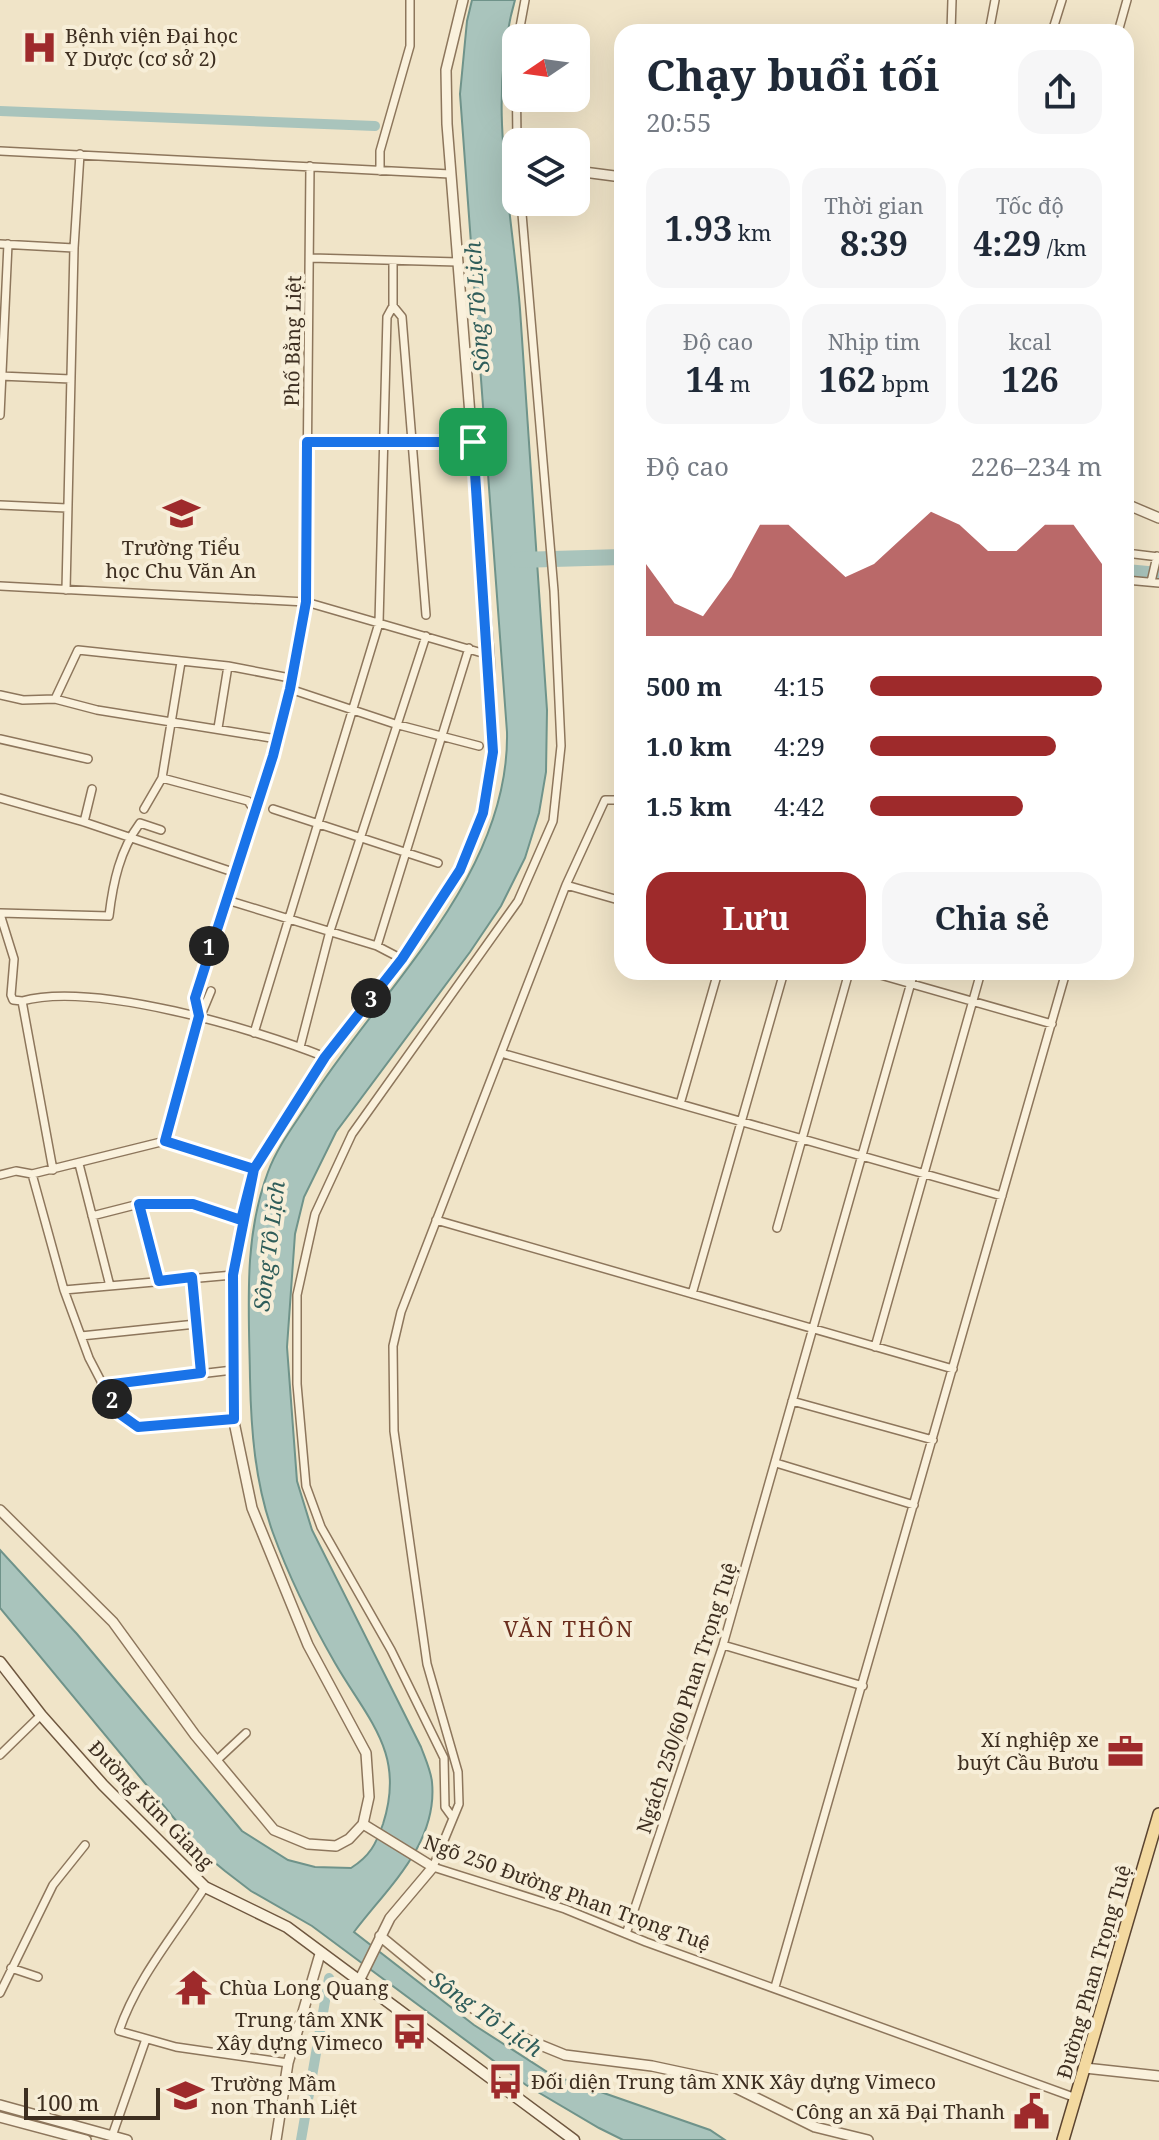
<!DOCTYPE html>
<html lang="vi">
<head>
<meta charset="utf-8">
<style>
	body { margin:0; font-family:"Noto Serif",serif; background:#f6f6f7; color:#1f2937; height:100vh; display:flex; flex-direction:column; font-size:30px; white-space:nowrap }
	* { box-sizing:border-box; margin:0 }
	p { font-size:26px; color:#747a83 }
	.icon { flex:none; width:44px; height:44px; fill:none; stroke:currentColor; stroke-width:2; stroke-linecap:round; stroke-linejoin:round }
	.map { position:relative; flex:1; overflow:hidden }
	.panel { position:absolute; left:614px; top:24px; width:520px; height:956px; display:flex; flex-direction:column; background:#fff; border-radius:24px; box-shadow:0 8px 32px #0002 }
	.panel>* { flex:none }
	.needle { width:52px; rotate:257deg }
	.buttons { position:absolute; left:502px; top:24px; display:grid; gap:16px }
	.buttons a { display:grid; place-items:center; width:88px; height:88px; border-radius:16px; background:#fff; box-shadow:0 8px 32px #0002; font-size:40px }
	.scale { position:absolute; left:24px; bottom:20px; width:136px; box-sizing:border-box; padding-left:8px; border:4px solid #3d2e20; border-top:0; font-size:22px; line-height:28px; white-space:nowrap; color:#3d2e20; -webkit-text-stroke:6px #f7eed8; paint-order:stroke }
	.pin { position:absolute; display:grid; place-items:center; width:68px; height:68px; color:#fff; margin:-34px; border-radius:16px; box-shadow:0 4px 12px #0006 }
	.km { position:absolute; width:40px; height:40px; margin:-20px; border-radius:50%; background:#222; color:#fff; font-size:22px; line-height:40px; text-align:center }
	.round { display:grid; place-items:center; flex:none; width:84px; height:84px; border-radius:24px; background:#f6f6f7 }
	.summary { display:flex; align-items:center; justify-content:space-between; height:136px; padding:0 32px }
	h1 { font-size:44px; font-weight:700; line-height:60px }
	.metrics { display:grid; grid-template-columns:repeat(3,1fr); gap:12px; height:136px; padding:8px 32px }
	.metrics div { display:grid; align-content:center; border-radius:20px; background:#f6f6f7; text-align:center }
	.metrics b { font-size:34px; font-weight:700 }
	.metrics small { font-size:22px; font-weight:400 }
	.metrics p { font-size:22px }
	.chart { height:224px; padding:16px 32px }
	.chart p { display:flex; justify-content:space-between }
	.chart svg { width:100%; height:144px; margin-top:8px; fill:#9e2a2b; opacity:.7 }
	.primary-button { display:flex; gap:16px; margin-top:auto; padding:16px 32px }
	.primary-button a { flex:1; height:92px; border-radius:24px; background:#9e2a2b; color:#fff; font-size:32px; font-weight:700; line-height:92px; text-align:center }
	.primary-button a+a { background:#f6f6f7; color:#1f2937 }
	ul { padding:0 32px; list-style:none; font-size:26px }
	li { display:grid; grid-template-columns:128px 96px 1fr; align-items:center; height:60px }
	li i { height:20px; border-radius:10px; background:#9e2a2b }
	.map>svg:first-child { display:block }
</style>
</head>
<body>
<div class="map">
<svg width="1159" height="2140" viewBox="0 0 1159 2140">
	<rect width="100%" height="100%" fill="#f0e4c8"/>
	<path fill="#a9c4bc" stroke="#6f938a" stroke-width="2" d="M472,0H515C486,100 512,207 520,309C530,442 538,576 547,710L546,772L539,813L525,858L501,906L470,952L336,1132L304,1197L295,1234L287,1347L297,1481L312,1530L421,1747C425,1758 431,1771 432,1782C438,1844 387,1888 354,1932L474,2025L552,2075L710,2130L725,2140H623L599,2128L526,2085L312,1926L251,1891L225,1871L202,1852L0,1608V1550L77,1634L242,1831L288,1860L315,1867L351,1868C370,1856 376,1844 383,1824C406,1753 368,1720 335,1663C312,1623 289,1577 273,1533C255,1483 251,1430 250,1378C249,1309 243,1238 268,1172C277,1147 295,1124 309,1102C382,988 510,875 507,732L460,94L467,21Z"/>
	<g fill="none" stroke-linecap="round" stroke-linejoin="round">
		<path stroke="#a9c4bc" stroke-width="10" d="M0,111L375,126
			M301,2140L329,1978"/>
		<path stroke="#a9c4bc" stroke-width="16" d="M518,560L622,557
			M1126,572L1159,575"/>
		<defs>
			<path id="minor" d="M951,32L952,0
				M989,32L995,0
				M1052,32L1062,0
				M1118,32L1127,0
				M518,38L525,0
				M516,56L517,142
				M0,151L450,174
				M380,171V151L410,46V0
				M0,244L74,248
				M311,258L458,262
				M393,306L402,317L426,615
				M0,376L71,379
				M0,415L8,244
				M307,442H473
				M0,505L67,508
				M1126,553L1159,557
				M1126,580L1159,583
				M1151,582L1157,556
				M0,586L306,602L489,655
				M66,590L74,248L80,154
				M290,689L395,724L479,746
				M0,695L23,700L55,699L97,710L277,739
				M55,699L78,650L228,666L290,678
				M218,728L228,666
				M0,739L88,759
				M162,778L248,801L254,810
				M0,798L84,822L233,872
				M622,800H605L566,885L401,1312L393,1346L394,1431L427,1664L458,1772L459,1804L433,1867L565,1909L646,1942L1076,2098
				M144,809L162,778L181,662
				M273,809L438,863
				M84,822L92,789
				M566,885L622,901
				M227,900L377,946L402,959
				M0,913L109,916C113,882 120,850 140,823L161,830
				M0,914L14,959L11,995L13,1000L22,1001
				M377,946L469,648
				M870,972L1052,1024
				M199,1016L195,998L273,756L306,602L310,166
				M254,1033L379,623L387,317L393,306V262
				M300,1047L330,931L426,636
				M501,1053L1002,1196
				M680,1104L718,972
				M165,1141L254,1169
				M79,1164L110,1286
				M53,1170L22,1001C94,981 255,1029 325,1057
				M32,1174L64,1290L89,1358L117,1412L138,1427L234,1419
				M0,1175L16,1171L32,1174L165,1141L192,1037L211,991
				M139,1204L159,1281
				M92,1216L139,1204H193L241,1220
				M436,1220L953,1369
				M777,1228L849,972
				M192,1277L201,1373
				M64,1290L233,1275
				M692,1294L784,972
				M81,1336L196,1324
				M875,1347L981,972
				M105,1385L233,1370
				M792,1401L933,1440
				M776,1463L914,1505
				M723,1645L863,1686
				M0,1755L41,1715
				M216,1761L246,1733
				M453,1818L445,1807L444,1758L391,1650L321,1527L306,1486L297,1384V1295L315,1214L352,1134L518,901L553,821L561,746L554,591L521,202
				M205,1887C175,1934 137,1978 119,2031L176,2047L288,2063
				M626,1934L723,1645L914,972
				M11,1968L38,1977
				M775,1987L1066,972
				M0,1993L53,1885L85,1845
				M112,2136L146,2039"/>
			<path id="tertiary" d="M576,171L622,177
				M1126,504L1159,518
				M0,1510L113,1622L195,1735L274,1830L308,1844L336,1846L349,1839L363,1824
				M363,1824L369,1797L366,1753L308,1645L252,1508L234,1422L233,1275L254,1169L325,1057L402,959L460,870L483,813L493,752L489,655L447,124L446,70L463,0
				M380,1936L448,1992L511,2033L565,2055L652,2066L722,2081L815,2127L868,2140
				M358,1983L390,1918L433,1867L363,1824
				M1085,2068L1159,2076
				M0,2105L127,2140
				M0,2117L86,2140
				M276,2140L288,2063L320,1954"/>
			<path id="secondary" d="M0,1662L41,1715L103,1785L205,1887L287,1927L574,2140"/>
			<path id="primary" d="M1063,2140L1159,1814"/>
		</defs>
		<use href="#minor" stroke="#8d765c" stroke-width="10"/>
		<use href="#tertiary" stroke="#8d765c" stroke-width="12"/>
		<use href="#secondary" stroke="#6f573f" stroke-width="13"/>
		<use href="#primary" stroke="#5b4430" stroke-width="14"/>
		<use href="#minor" stroke="#faf1dc" stroke-width="7"/>
		<use href="#tertiary" stroke="#faf1dc" stroke-width="9"/>
		<use href="#secondary" stroke="#faf1dc" stroke-width="10"/>
		<use href="#primary" stroke="#f3d9a0" stroke-width="11"/>
	</g>
	<g fill="none" stroke-linecap="round" stroke-linejoin="round">
		<defs>
			<path id="route" d="M473,442H307L306,602L290,689L273,756L195,998L199,1016L165,1141L254,1169L233,1275L234,1419L138,1427L117,1412L105,1385L201,1373L192,1277L159,1281L139,1204H193L241,1220L254,1169L325,1057L402,959L460,870L483,813L493,752L473,442"/>
		</defs>
		<use href="#route" stroke="#fff" stroke-width="16"/>
		<use href="#route" stroke="#1a73e8" stroke-width="10"/>
	</g>
	<defs>
		<symbol id="hospital-bare" viewBox="-9 -9 18 18"><path d="M-5-5h3v3.5h4V-5h3V5h-3V1.5h-4V5h-3Z" fill="#9e2a2b" stroke="#f7eed8" stroke-width="2.5" paint-order="stroke"/></symbol>
		<symbol id="school-bare" viewBox="-9 -9 18 18"><path d="M0-5L7-2L0 1L-7-2ZM-4 1L0 2.5L4 1V4Q0 6-4 4Z" fill="#9e2a2b" stroke="#f7eed8" stroke-width="2.5" paint-order="stroke"/></symbol>
		<symbol id="office-bare" viewBox="-9 -9 18 18"><path d="M-6-3h4V-5.5h4V-3h4V5H-6ZM-1-4.5V-3h2v-1.5ZM-6 0V1H6V0Z" fill="#9e2a2b" stroke="#f7eed8" stroke-width="2.5" paint-order="stroke"/></symbol>
		<symbol id="temple-bare" viewBox="-9 -9 18 18"><path d="M0-6L5-2H3V0L6.5 2.5H4V6H1.5V3h-3V6H-4V2.5H-6.5L-3 0V-2H-5Z" fill="#9e2a2b" stroke="#f7eed8" stroke-width="2.5" paint-order="stroke"/></symbol>
		<symbol id="bus-bare" viewBox="-9 -9 18 18"><path d="M-5-6H5V4H4V6H2V4H-2V6H-4V4H-5ZM-3.5-4V0h7V-4ZM-3.5 1.2v1.5H-2V1.2ZM2 1.2v1.5H3.5V1.2Z" fill="#9e2a2b" stroke="#f7eed8" stroke-width="2.5" paint-order="stroke"/></symbol>
		<symbol id="civic-bare" viewBox="-9 -9 18 18"><path d="M-.6-6.5H3V-4.5H.6V-3L4-1V1h2V6H-6V1h2V-1L-.6-3ZM-1.2 2.5V6h2.4V2.5Z" fill="#9e2a2b" stroke="#f7eed8" stroke-width="2.5" paint-order="stroke"/></symbol>
	</defs>
	<g fill-rule="evenodd">
		<use href="#hospital-bare" x="14" y="22" width="51" height="51"/>
		<use href="#school-bare" x="156" y="488" width="51" height="51"/>
		<use href="#office-bare" x="1100" y="1726" width="51" height="51"/>
		<use href="#temple-bare" x="168" y="1962" width="51" height="51"/>
		<use href="#bus-bare" x="384" y="2006" width="51" height="51"/>
		<use href="#bus-bare" x="480" y="2056" width="51" height="51"/>
		<use href="#school-bare" x="160" y="2070" width="51" height="51"/>
		<use href="#civic-bare" x="1006" y="2086" width="51" height="51"/>
	</g>
	<g text-anchor="middle" stroke-width="8" stroke-linejoin="round" paint-order="stroke">
		<g font-size="20" fill="#3d2e20" stroke="#f7eed8" text-anchor="start">
			<text x="65" y="43">Bệnh viện Đại học<tspan x="65" dy="23">Y Dược (cơ sở 2)</tspan></text>
			<text x="181" y="555" text-anchor="middle">Trường Tiểu<tspan x="181" dy="23">học Chu Văn An</tspan></text>
			<text x="1099" y="1747" text-anchor="end">Xí nghiệp xe<tspan x="1099" dy="23">buýt Cầu Bươu</tspan></text>
			<text x="219" y="1995">Chùa Long Quang</text>
			<text x="383" y="2027" text-anchor="end">Trung tâm XNK<tspan x="383" dy="23">Xây dựng Vimeco</tspan></text>
			<text x="531" y="2089">Đối diện Trung tâm XNK Xây dựng Vimeco</text>
			<text x="211" y="2091">Trường Mầm<tspan x="211" dy="23">non Thanh Liệt</tspan></text>
			<text x="1005" y="2119" text-anchor="end">Công an xã Đại Thanh</text>
		</g>
		<g font-size="20" fill="#3d2e20" stroke="#f7eed8">
			<text transform="translate(293 341) rotate(-89)" y="7">Phố Bằng Liệt</text>
			<text transform="translate(687 1698) rotate(-72)" y="7">Ngách 250/60 Phan Trọng Tuệ</text>
			<text transform="translate(151 1805) rotate(46)" y="7">Đường Kim Giang</text>
			<text transform="translate(567 1893) rotate(20)" y="7">Ngõ 250 Đường Phan Trọng Tuệ</text>
			<text transform="translate(1094 1972) rotate(-74)" y="7">Đường Phan Trọng Tuệ</text>
		</g>
		<g font-size="22" font-style="italic" fill="#2f5d5a" stroke="#f7eed8">
			<text transform="translate(477 307) rotate(-94)" y="8">Sông Tô Lịch</text>
			<text transform="translate(269 1246) rotate(-83)" y="8">Sông Tô Lịch</text>
			<text transform="translate(486 2014) rotate(35)" y="8">Sông Tô Lịch</text>
		</g>
		<g font-size="22" letter-spacing="2" fill="#6b2e1e" stroke="#f7eed8">
			<text x="569" y="1637">VĂN THÔN</text>
		</g>
	</g>
</svg>
<div class="buttons">
<a><svg class="needle" viewBox="-14 -14 28 28"><path d="M0-13l5 13h-10z" fill="#e53935"/><path d="M0 13l5-13h-10z" fill="#747a83"/></svg></a>
<a><svg class="icon" aria-label="layers" viewBox="0 0 24 24"><path d="M12 4l9 5-9 5-9-5zM3 14l9 5 9-5"/></svg></a>
</div>
<div class="scale">100 m</div>
<div class="pin" style="left:473px;top:442px;background:#1e9e55"><svg class="icon" aria-label="arrive" viewBox="0 0 24 24"><path d="M6 21V4h12l-3 4 3 4H6"/></svg></div>
<b class="km" style="left:209px;top:946px">1</b>
<b class="km" style="left:112px;top:1399px">2</b>
<b class="km" style="left:371px;top:998px">3</b>
<section class="panel">
<div class="summary"><div><h1>Chạy buổi tối</h1><p>20:55</p></div><a class="round"><svg class="icon" aria-label="share" viewBox="0 0 24 24"><path d="M12 15V3M7 8l5-5 5 5M5 13v7h14v-7"/></svg></a></div>
<div class="metrics">
<div><b>1.93<small> km</small></b></div>
<div><p>Thời gian</p><b>8:39</b></div>
<div><p>Tốc độ</p><b>4:29<small> /km</small></b></div>
</div>
<div class="metrics">
<div><p>Độ cao</p><b>14<small> m</small></b></div>
<div><p>Nhịp tim</p><b>162<small> bpm</small></b></div>
<div><p>kcal</p><b>126</b></div>
</div>
<div class="chart"><p><span>Độ cao</span>226–234 m</p>
<svg viewBox="0 0 160 44" preserveAspectRatio="none"><path d="M0 44V22L10 34L20 38L30 26L40 10L50 10L60 18L70 26L80 22L90 14L100 6L110 10L120 18L130 18L140 10L150 10L160 22V44z"/></svg>
</div>
<ul>
<li><b>500 m</b>4:15<i style="width:100%"></i></li>
<li><b>1.0 km</b>4:29<i style="width:80%"></i></li>
<li><b>1.5 km</b>4:42<i style="width:66%"></i></li>
</ul>
<div class="primary-button"><a>Lưu</a><a>Chia sẻ</a></div>
</section>
</div>
</body>
</html>
